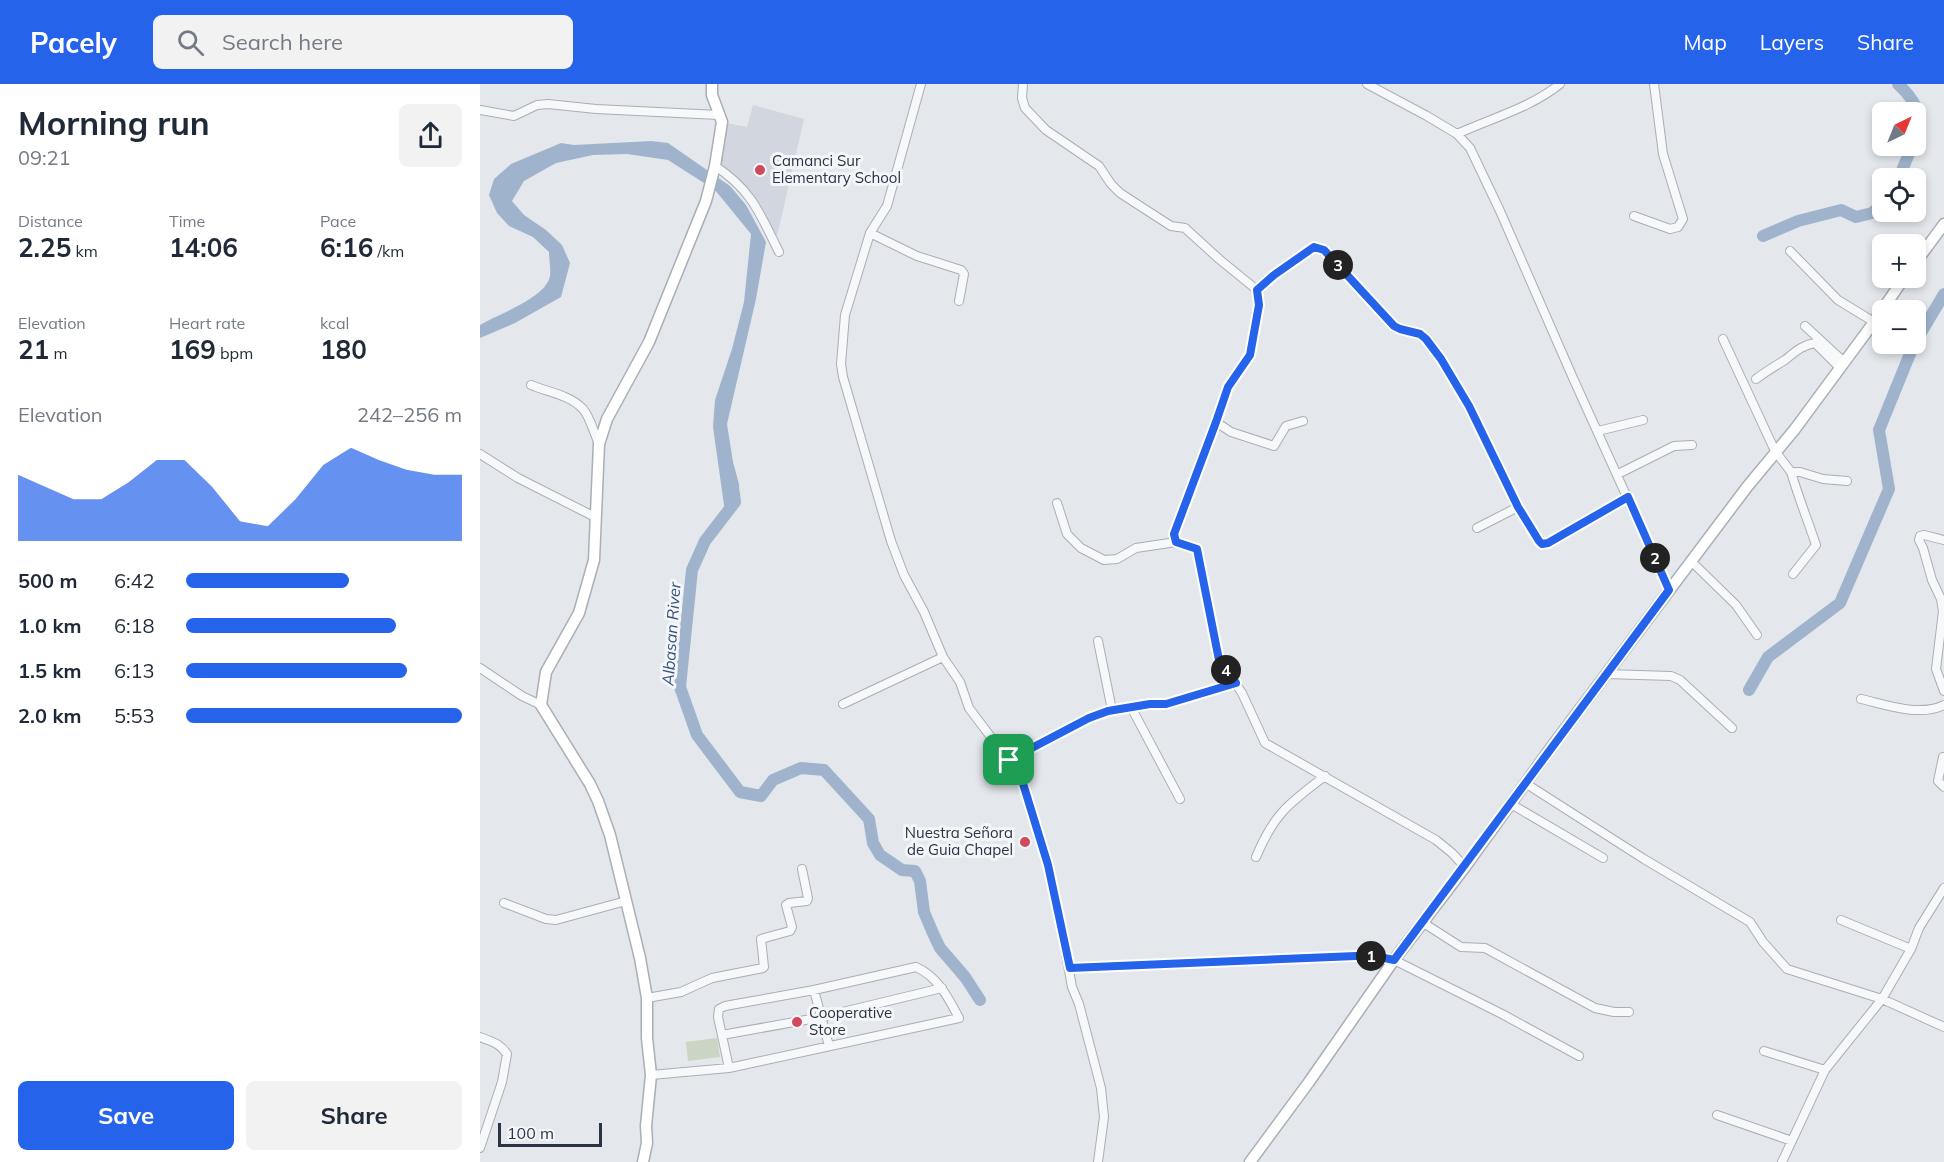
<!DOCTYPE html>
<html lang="en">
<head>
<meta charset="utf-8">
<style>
	body { margin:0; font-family:Mulish,sans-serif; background:#f2f2f3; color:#1f2937; height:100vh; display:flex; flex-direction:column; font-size:22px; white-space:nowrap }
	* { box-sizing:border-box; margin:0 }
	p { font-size:20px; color:#747a83 }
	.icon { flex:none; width:33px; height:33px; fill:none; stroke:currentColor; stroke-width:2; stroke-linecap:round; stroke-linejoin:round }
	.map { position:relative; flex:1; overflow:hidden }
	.panel { display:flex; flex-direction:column; background:#fff; width:480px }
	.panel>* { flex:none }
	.needle { width:39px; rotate:43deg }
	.buttons { position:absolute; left:1392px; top:18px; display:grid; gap:12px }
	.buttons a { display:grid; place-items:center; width:54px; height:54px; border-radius:9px; background:#fff; box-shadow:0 3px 9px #0003; font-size:30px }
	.scale { position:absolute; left:18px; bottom:15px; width:104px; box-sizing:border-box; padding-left:6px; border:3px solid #2b3445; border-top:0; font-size:16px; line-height:21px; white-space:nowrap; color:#2b3445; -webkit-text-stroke:4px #f4f6f9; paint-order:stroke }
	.pin { position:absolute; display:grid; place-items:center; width:51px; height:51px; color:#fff; margin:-26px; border-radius:12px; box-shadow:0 3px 9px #0006 }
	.km { position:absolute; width:30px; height:30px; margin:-15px; border-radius:50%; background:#222; color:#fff; font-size:16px; line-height:30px; text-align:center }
	.round { display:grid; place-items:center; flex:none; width:63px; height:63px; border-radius:9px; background:#f2f2f3 }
	.headline { display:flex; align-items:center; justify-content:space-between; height:102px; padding:0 18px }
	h1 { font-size:33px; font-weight:700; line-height:45px }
	.metrics { display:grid; grid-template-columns:repeat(3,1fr); gap:9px; height:102px; padding:6px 18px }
	.metrics div { display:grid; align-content:center }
	.metrics b { font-size:26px; font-weight:700 }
	.metrics small { font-size:16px; font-weight:400 }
	.metrics p { font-size:16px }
	.chart { height:168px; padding:12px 18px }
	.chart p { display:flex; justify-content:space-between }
	.chart svg { width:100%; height:108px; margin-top:6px; fill:#2563eb; opacity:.7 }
	.action { display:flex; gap:12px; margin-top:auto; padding:12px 18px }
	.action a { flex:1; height:69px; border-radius:9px; background:#2563eb; color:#fff; font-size:24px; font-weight:700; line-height:69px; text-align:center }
	.action a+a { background:#f2f2f3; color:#1f2937 }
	ul { padding:0 18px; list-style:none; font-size:20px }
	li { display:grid; grid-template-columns:96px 72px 1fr; align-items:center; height:45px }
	li i { height:15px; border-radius:8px; background:#2563eb }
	header { display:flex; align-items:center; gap:36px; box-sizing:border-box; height:84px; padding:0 30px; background:#2563eb; color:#fff }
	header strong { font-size:28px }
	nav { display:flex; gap:33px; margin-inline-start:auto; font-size:21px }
	.search { width:420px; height:54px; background:#f2f2f3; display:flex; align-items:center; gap:15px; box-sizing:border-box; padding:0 21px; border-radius:9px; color:#747a83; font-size:22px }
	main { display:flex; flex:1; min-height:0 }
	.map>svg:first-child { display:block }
</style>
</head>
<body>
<header>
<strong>Pacely</strong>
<div class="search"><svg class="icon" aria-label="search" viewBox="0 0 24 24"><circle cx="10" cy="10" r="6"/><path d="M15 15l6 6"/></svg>Search here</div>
<nav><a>Map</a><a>Layers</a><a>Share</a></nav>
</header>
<main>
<section class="panel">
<div class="headline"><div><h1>Morning run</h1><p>09:21</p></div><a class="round"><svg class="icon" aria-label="share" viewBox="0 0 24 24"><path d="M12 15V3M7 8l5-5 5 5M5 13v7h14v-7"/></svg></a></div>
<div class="metrics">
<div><p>Distance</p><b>2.25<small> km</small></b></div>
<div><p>Time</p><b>14:06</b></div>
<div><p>Pace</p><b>6:16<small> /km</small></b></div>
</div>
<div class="metrics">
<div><p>Elevation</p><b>21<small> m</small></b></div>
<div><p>Heart rate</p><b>169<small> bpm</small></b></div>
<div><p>kcal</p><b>180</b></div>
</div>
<div class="chart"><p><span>Elevation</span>242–256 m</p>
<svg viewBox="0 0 160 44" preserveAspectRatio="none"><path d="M0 44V17L10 22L20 27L30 27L40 20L50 11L60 11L70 22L80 36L90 38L100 27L110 13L120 6L130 11L140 15L150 17L160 17V44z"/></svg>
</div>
<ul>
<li><b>500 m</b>6:42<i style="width:59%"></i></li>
<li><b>1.0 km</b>6:18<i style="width:76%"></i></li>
<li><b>1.5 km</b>6:13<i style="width:80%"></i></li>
<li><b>2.0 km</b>5:53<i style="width:100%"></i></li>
</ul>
<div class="action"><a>Save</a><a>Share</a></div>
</section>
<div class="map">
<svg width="1464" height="1078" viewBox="0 0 1464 1078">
	<rect width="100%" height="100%" fill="#e4e7ec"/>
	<path fill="#d2d6de" d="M273,21L324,35L297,152L275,114L256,93L237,80L246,39L267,43Z"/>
	<path fill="#c9d6c5" d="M237,954L240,973L208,977L206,958Z"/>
	<path fill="#9fb4cc" d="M171,57L188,59L250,102L266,121L286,158L276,215L247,340L253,378L259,400L260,419L245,428L233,343L235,316L252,265L264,218L271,150L235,106L188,76L147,70L113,71L76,79L44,97L32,117L44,131L66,146L82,161L90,179L81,213L35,239L0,254V241C18,230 66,214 70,192C71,185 69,176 69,168L53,153L29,142L17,129L9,111L14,95L31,80L81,59L94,61Z"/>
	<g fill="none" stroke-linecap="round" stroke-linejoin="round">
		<path stroke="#9fb4cc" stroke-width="12" d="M1418,0C1428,9 1440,24 1440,38C1440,42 1437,48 1436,52
			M1419,94L1432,62
			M1283,152L1318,137L1361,126L1376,133L1392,129L1402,121
			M1436,257L1464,210
			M254,410L255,418L225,457L212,486L200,603L217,651L260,708L281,712L293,696L321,684L344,686L389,735L393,759L400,771L422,786L435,787L440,797L444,828L452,847L460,864L485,893L500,916
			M1269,606L1288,573L1360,519L1409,405L1399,346L1434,260"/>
		<defs>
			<path id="street" d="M441,0L407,122L390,149L365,231L361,280L363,293L411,457L424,491L444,528L463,573L480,598L489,624L541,693L549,719L568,781L578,826L592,903L599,920L621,1004L624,1033L618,1078
				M543,0L542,14L545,24L566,46L619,82L631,100L640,109L691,142L705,144L739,175L777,206L779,221L770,271L748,303L736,338L694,450L696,458L717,465L739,576L762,609L785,659L956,756L972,769L985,783
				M887,0L947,32L977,50L990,64L1020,127L1093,294L1189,506
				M0,26L34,32L57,21L68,20L116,25L239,31
				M977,50C1012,34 1050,24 1080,0
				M235,82C272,106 280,130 299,168
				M1154,132L1190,145L1198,143L1203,135L1183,70L1174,0
				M390,149L437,172L481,186L484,190L479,217
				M1310,167L1358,216L1394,238
				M777,206L794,191L834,163L844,166L914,242L920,245L940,250L946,255L961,275L989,322L1038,423L1062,460L1068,459L1148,413
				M1325,242L1364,278
				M1243,255L1295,367L1311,388H1320L1343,395L1367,397
				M1276,295C1285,288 1295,282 1305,276C1315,268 1322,261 1335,259L1359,283
				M51,301C68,308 90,311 103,325C110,333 114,349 119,360
				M736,338L751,348L794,362L806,342L823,337
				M1118,347L1163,336
				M0,370L38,394L115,433
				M1311,388C1318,412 1328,437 1336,461L1313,490
				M1138,390L1194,362L1212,361
				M577,419L587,450L601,464L624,476L637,475L656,464L696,458
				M997,444L1038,423
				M1464,456L1444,451L1440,452L1439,456L1443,464L1452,496L1461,515L1463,527L1456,585L1464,607
				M1211,477L1256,521L1277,551
				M618,557L632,626
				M0,584L42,612L61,621
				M1126,590L1191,592L1200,596L1252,644
				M1381,615C1407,621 1439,633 1464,621
				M363,620L463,573
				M651,623L700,715
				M1463,673L1458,697L1464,703
				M529,676L609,634L628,627L670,620H686L756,599
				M1045,699L1164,775L1270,838L1283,858L1307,885L1402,915L1464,943
				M1031,720L1123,774
				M776,773C794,730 808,720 845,692
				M24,819L66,835L76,836L146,817
				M1361,836L1431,865
				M942,838L981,863L1005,864L1115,924L1134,928H1149
				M589,884L895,872L914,876L1022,930L1099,972
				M334,906L349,962
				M167,914L201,908L232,894L283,884L284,883L281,855L310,847L312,843L306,821L309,819L327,817L328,814L322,785
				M242,951L342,933L462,904
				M0,953C12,958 20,959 27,970L22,998L0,1064
				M1284,967L1345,986
				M171,991L249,984L479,934C468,913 458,893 436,883L334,906L245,922L239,925L238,933L249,984
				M1237,1031L1312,1057
				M1302,1078L1345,986L1402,915L1431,865L1439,844L1464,804"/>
			<path id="secondary" d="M1436,178L1464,140
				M163,1078L167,1059L166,1042L171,991L167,954V914L160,874L130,751L118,717L110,700L61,621L66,588L99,529L114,476L119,360L127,335L169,258L226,117L235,82L242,38L232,11V0
				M770,1078L829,998L914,876L985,783L1070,665L1267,403L1315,345L1394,238L1424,194"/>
		</defs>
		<use href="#street" stroke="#a9aeb7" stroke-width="10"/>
		<use href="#secondary" stroke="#a9aeb7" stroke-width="13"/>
		<use href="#street" stroke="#f7f8fa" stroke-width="8"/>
		<use href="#secondary" stroke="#fff" stroke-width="10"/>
	</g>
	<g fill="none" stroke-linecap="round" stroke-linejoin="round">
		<defs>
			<path id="route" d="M834,163L844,166L914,242L920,245L940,250L946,255L961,275L989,322L1038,423L1059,457L1062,460L1068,459L1148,413L1189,506L914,876L895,872H876L590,884L568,781L541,693L529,676L609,634L628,627L670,620H686L756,599L739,576L717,465L696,458L694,450L736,338L748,303L770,271L779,221L777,206L794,191Z"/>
		</defs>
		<use href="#route" stroke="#fff" stroke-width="12"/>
		<use href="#route" stroke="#2563eb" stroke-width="8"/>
	</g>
	<g fill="#d1495b" stroke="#f4f6f9" stroke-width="2">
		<circle cx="280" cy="86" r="6"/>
		<circle cx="545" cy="758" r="6"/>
		<circle cx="317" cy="938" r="6"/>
	</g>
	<g text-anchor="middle" stroke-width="6" stroke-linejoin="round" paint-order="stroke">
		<g font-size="15" fill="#2b3445" stroke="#f4f6f9" text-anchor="start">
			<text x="292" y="82">Camanci Sur<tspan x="292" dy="17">Elementary School</tspan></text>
			<text x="533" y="754" text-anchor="end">Nuestra Señora<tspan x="533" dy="17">de Guia Chapel</tspan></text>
			<text x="329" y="934">Cooperative<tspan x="329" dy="17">Store</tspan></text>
		</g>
		<g font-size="16" font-style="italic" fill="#34527a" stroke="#f4f6f9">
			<text transform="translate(191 550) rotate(-86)" y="6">Albasan River</text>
		</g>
	</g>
</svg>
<div class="buttons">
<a><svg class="needle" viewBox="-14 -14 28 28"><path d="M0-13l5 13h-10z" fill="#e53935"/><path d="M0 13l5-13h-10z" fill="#747a83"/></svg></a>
<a><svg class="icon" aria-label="locate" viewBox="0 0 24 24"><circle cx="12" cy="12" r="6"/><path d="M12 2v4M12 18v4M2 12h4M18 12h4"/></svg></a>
<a>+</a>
<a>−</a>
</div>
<div class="scale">100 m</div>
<div class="pin" style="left:529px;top:676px;background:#1e9e55"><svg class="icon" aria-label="arrive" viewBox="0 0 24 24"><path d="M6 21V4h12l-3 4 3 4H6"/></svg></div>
<b class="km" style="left:891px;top:872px">1</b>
<b class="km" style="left:1175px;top:474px">2</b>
<b class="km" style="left:858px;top:181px">3</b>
<b class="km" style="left:746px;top:586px">4</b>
</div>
</main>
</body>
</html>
